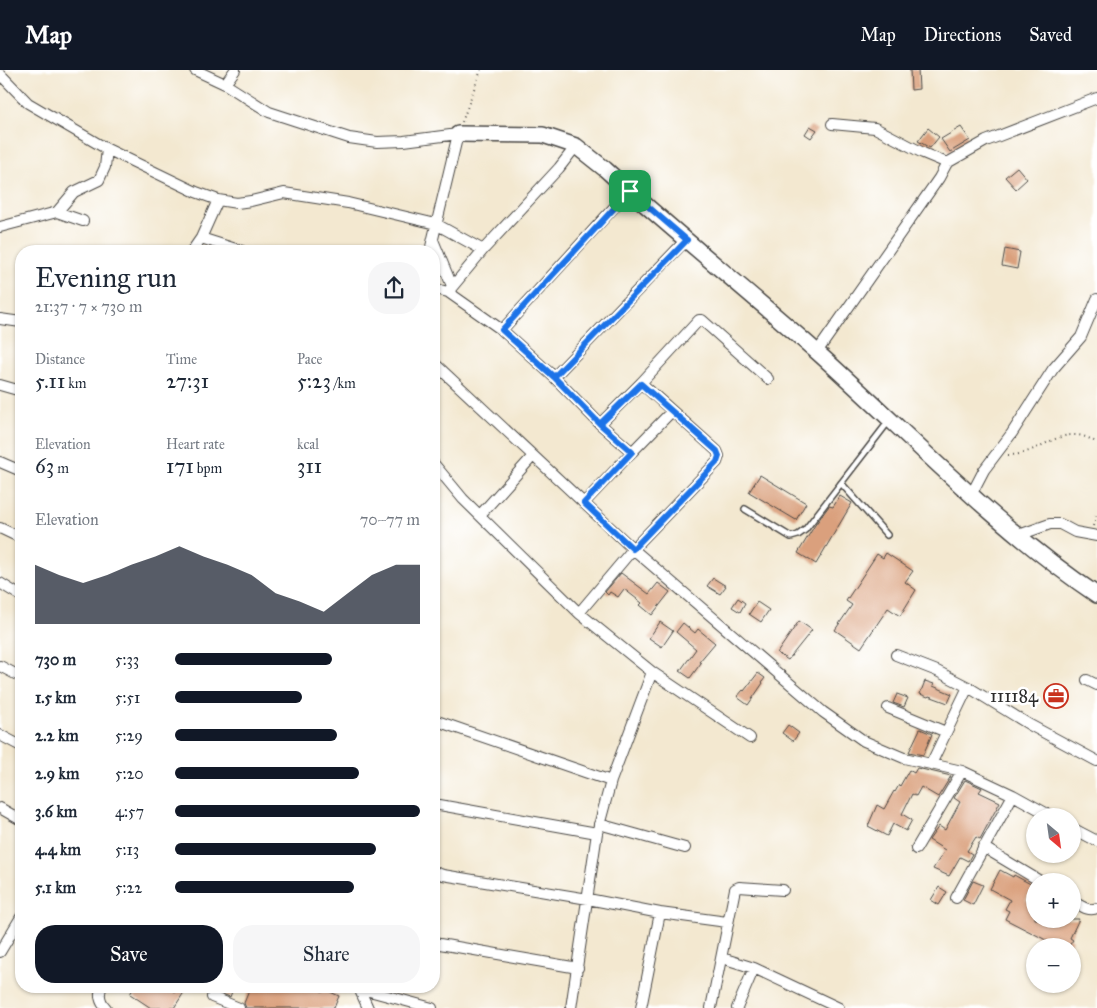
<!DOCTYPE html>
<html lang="en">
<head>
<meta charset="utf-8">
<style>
	body { margin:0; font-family:"IM FELL Great Primer",serif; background:#f6f6f7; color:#1f2937; height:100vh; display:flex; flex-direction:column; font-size:19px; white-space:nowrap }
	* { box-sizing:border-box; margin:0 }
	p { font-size:16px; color:#747a83 }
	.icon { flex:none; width:28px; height:28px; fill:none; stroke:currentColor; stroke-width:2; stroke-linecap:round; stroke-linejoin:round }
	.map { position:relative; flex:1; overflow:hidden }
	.sheet { position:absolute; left:15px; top:175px; width:425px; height:748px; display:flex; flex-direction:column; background:#fff; border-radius:20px; box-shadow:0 1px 4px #0004 }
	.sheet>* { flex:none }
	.needle { width:32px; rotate:151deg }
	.fabs { position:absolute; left:1026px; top:738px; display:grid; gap:10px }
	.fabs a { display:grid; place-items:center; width:55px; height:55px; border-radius:50%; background:#fff; box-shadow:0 1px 4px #0004; font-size:25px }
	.pin { position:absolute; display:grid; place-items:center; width:42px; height:42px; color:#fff; margin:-21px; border-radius:10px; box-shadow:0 2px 8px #0006 }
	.round { display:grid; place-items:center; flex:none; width:52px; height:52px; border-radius:20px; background:#f6f6f7 }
	.overview { display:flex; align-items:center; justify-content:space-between; height:85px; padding:0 20px }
	h1 { font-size:28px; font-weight:600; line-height:38px }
	.stats { display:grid; grid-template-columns:repeat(3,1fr); gap:8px; height:85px; padding:5px 20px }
	.stats div { display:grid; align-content:center }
	.stats b { font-size:21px; font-weight:600 }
	.stats small { font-size:14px; font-weight:400 }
	.stats p { font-size:14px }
	.chart { height:140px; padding:10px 20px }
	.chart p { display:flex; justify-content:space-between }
	.chart svg { width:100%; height:90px; margin-top:5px; fill:#111827; opacity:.7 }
	.button { display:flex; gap:10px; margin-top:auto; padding:10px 20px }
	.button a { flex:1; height:58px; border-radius:20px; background:#111827; color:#fff; font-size:20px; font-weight:600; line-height:58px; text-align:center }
	.button a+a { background:#f6f6f7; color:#1f2937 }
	ul { padding:0 20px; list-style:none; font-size:16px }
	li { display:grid; grid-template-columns:80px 60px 1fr; align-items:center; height:38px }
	li i { height:12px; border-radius:6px; background:#111827 }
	header { display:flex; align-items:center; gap:30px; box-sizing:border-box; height:70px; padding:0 25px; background:#111827; color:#fff }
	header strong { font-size:24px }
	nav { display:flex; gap:28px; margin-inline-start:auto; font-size:18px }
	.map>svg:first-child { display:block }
</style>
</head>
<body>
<header>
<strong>Map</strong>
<nav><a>Map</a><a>Directions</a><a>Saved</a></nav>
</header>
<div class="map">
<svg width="1097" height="938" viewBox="0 0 1097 938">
	<rect width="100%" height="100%" fill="#fff"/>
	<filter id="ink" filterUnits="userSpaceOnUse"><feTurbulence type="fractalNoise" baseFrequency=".02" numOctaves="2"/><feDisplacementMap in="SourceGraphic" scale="10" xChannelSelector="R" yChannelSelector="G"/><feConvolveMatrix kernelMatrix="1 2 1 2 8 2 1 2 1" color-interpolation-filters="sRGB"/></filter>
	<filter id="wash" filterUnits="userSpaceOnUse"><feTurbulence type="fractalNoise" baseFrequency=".0096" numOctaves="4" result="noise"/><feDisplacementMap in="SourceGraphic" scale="20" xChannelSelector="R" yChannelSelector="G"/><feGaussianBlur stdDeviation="1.12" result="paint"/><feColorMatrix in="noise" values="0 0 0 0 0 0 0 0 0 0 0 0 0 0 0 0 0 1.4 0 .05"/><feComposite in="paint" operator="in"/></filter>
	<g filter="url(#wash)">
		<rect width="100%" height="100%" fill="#f3e8d0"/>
		<g id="blocks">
			<path fill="#daa07d" d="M910,0H918L919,19L911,20Z
				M810,56L817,60L811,68L805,64Z
				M961,57L970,70L950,82L941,69Z
				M928,58L939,67L930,78L918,71Z
				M1017,97L1027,109L1016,119L1005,107Z
				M1005,179L1020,182L1017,199L1002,196Z
				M760,405L806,433L796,450L749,422Z
				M840,426L852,433L816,494L798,483L815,455L829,436L833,437Z
				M886,483L913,501L905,512L916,520L900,546L888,538L861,578L835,560L852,535L846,531L877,484L883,488Z
				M621,503L649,524L658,513L670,522L652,545L640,535L642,533L624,519L618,527L610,522L608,525L605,522Z
				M713,508L726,516L720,524L707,516Z
				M738,528L745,533L740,542L732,537Z
				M757,532L769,540L761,552L749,544Z
				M799,551L812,560L788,590L777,583Z
				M660,552L673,561L662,577L649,568Z
				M683,553L695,563L698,559L715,573L699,592L701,593L690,608L680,601L696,579L676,562Z
				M758,603L765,608L762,612L763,613L748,635L737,627L743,620L744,621Z
				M925,611L934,614L933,616L952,624L948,633L929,626L928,627L920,624Z
				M897,624L908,628L904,637L893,633Z
				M788,655L799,663L793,671L782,663Z
				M920,659L932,664L923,685L909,682Z
				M917,698L951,706L938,727L921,717L916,726L912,724L902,744L912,750L906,761L893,754L887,766L868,756L877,735L884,739L894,721L895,722L899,715L900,716L909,700L914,703Z
				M965,710L982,718L979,722L1000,732L980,769L976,767L967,781L972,784L968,791L960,787L949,806L933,799L945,780L929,770L939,756L945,760L960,732L954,728Z
				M1000,800L1013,807L1014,805L1034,816L1026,830L1035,835V849H1079L1070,868L1073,870L1069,876H1054L1044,869L1005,849L1009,841L1005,839L1010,830L990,819Z
				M973,811L983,815L973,835L963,830Z
				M939,817L947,822L939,835L931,830Z
				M135,916H167L175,922L178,916H188L174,938H151L130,924Z
				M200,916H234L230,927Z
				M251,916H282L292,920L294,916H311L324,922L326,920L339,926L334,938H246L244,933Z"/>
		</g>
	</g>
	<g filter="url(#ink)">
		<use href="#blocks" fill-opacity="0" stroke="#494744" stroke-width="1"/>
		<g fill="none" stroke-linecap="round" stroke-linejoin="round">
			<defs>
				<path id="lane" d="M841,413L887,465
					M745,439L791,467L798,465L805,460L889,351"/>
				<path id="street" d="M195,0L225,14L269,42L349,68L377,72L404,71L458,64L430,181
					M0,4L28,33L107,79L196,122L218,130L237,133L251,131L284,123L348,133L436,154L483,180
					M225,14L235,0
					M832,54L875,58L923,83L947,93
					M57,142L83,151
					M0,157L57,142L74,122L99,110L105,97L107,79
					M201,168L242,181
					M433,170L452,216
					M192,181L201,168L218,130
					M434,221L440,220L448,222L502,260L554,307L600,354L641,313L699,250H702L768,309
					M448,222L483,180L559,98L576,76
					M0,249L21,252
					M502,260L629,121
					M817,282L939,108L947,93L986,71L1097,28
					M434,293L633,479L823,642L864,671L904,688L962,701L1013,725L1051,746
					M554,307L687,169
					M0,315L21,321
					M632,382L672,341
					M0,392L21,401
					M434,394L463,429L579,543L652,602L750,668
					M971,425L984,400L1012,363L1053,299L1081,267L1097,229
					M584,433L632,382L600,354
					M480,445L533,386
					M0,458L21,468
					M1019,465L1050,454H1060L1075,462L1097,466
					M0,513L21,526
					M579,543L633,479L717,392L719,386L717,381L641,313
					M896,585L937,601L968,617L1030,655L1097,691
					M0,596L21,607
					M1087,610L1097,615
					M888,638L946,662
					M434,650L611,711L597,763L571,938
					M0,665L21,676
					M931,694L968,617
					M611,711L652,602
					M434,734L597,763
					M0,738L21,750
					M599,754L685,778
					M1072,758L1097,771
					M983,777L1040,811
					M916,779L962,701
					M434,802L443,805L588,829L660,843L727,852
					M956,828L1013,725
					M1072,831C1080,835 1088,842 1097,838
					M434,873L578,898
					M0,882L21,847
					M722,888L754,898L839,938
					M102,916C98,924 100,932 106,938
					M351,916L432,938
					M358,916L368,938
					M212,927L239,938
					M641,938L660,843
					M711,938L735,819L739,817L783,820
					M737,938L754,898"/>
				<path id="secondary" d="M458,64L543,65L576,76L605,99C674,162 747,220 817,282C909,364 994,456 1097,525"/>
			</defs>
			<use href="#lane" stroke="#494744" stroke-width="8"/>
			<use href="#street" stroke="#494744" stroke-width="12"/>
			<use href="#secondary" stroke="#494744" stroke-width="18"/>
			<path stroke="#494744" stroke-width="2" stroke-dasharray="1 4" stroke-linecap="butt" d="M462,52L481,0
				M1008,385C1041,386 1063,349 1097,373
				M1093,456L1097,442"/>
			<use href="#lane" stroke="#fff" stroke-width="5"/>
			<use href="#street" stroke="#fff" stroke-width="10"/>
			<use href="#secondary" stroke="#fff" stroke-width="15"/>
		</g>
	</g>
	<g fill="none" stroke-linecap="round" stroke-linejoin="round" filter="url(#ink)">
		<defs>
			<path id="route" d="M630,121L502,260L554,307L600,354L632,382L584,433L633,479L717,392L719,386L717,381L641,314L600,354L554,307L687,170L630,121"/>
		</defs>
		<use href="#route" stroke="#fff" stroke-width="10"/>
		<use href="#route" stroke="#1a73e8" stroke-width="6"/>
	</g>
	<defs>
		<symbol id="office-ring" viewBox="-11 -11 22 22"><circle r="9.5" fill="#fff" stroke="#c8321e" stroke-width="1.5"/><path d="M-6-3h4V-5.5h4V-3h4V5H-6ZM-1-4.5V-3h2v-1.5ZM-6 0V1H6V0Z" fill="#c8321e"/></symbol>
	</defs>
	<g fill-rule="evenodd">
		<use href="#office-ring" x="1042" y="612" width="28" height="28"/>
	</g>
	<g text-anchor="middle" stroke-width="5" stroke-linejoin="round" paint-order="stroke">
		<g font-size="18" fill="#2b2b2b" stroke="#fff" text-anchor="end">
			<text x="1038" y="632">111184</text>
		</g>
	</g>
</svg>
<div class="fabs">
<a><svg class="needle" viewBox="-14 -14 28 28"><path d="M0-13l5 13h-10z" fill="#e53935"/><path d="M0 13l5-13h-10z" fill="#747a83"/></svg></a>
<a>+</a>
<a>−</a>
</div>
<div class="pin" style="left:630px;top:121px;background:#1e9e55"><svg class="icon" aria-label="arrive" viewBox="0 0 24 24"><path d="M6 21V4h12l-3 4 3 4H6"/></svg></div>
<section class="sheet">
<div class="overview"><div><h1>Evening run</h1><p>21:37 · 7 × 730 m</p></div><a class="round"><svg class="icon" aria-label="share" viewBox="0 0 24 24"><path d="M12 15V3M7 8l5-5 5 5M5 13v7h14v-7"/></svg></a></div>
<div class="stats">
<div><p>Distance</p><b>5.11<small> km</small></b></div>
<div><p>Time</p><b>27:31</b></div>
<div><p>Pace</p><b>5:23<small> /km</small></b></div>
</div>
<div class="stats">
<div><p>Elevation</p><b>63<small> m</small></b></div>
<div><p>Heart rate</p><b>171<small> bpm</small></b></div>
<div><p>kcal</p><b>311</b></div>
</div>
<div class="chart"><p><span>Elevation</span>70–77 m</p>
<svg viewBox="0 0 160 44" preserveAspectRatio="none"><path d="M0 44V15L10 20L20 24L30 20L40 15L50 11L60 6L70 11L80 15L90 20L100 29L110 33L120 38L130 29L140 20L150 15L160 15V44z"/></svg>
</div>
<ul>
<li><b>730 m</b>5:33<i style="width:64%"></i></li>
<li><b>1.5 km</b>5:51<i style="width:52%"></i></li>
<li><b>2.2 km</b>5:29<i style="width:66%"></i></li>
<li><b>2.9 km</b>5:20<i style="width:75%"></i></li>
<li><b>3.6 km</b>4:57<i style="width:100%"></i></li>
<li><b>4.4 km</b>5:13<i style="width:82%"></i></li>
<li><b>5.1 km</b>5:22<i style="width:73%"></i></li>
</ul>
<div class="button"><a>Save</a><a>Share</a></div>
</section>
</div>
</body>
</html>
